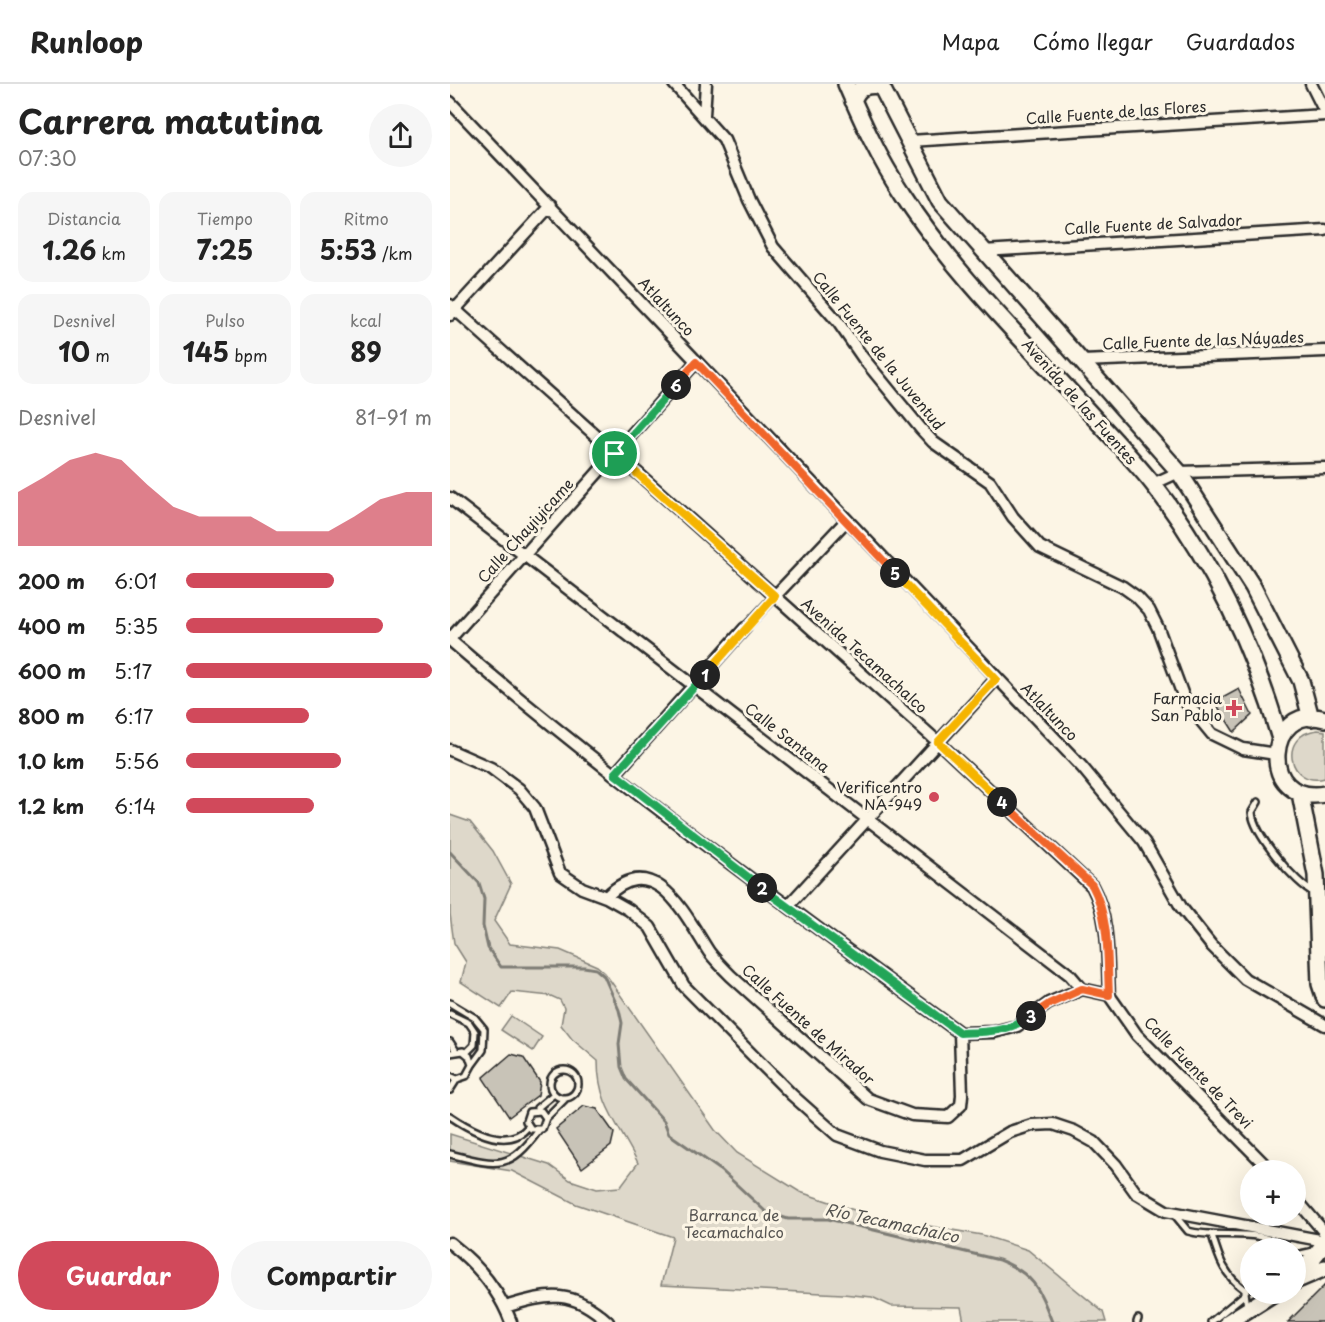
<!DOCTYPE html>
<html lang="es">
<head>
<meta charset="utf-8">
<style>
	body { margin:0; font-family:"Playpen Sans",sans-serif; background:#f6f6f6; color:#222; height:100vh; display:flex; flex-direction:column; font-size:22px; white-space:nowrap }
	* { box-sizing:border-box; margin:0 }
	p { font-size:20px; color:#767676 }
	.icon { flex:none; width:33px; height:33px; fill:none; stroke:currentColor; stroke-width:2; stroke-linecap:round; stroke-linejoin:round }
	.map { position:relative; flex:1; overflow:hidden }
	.panel { display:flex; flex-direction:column; background:#fff; width:450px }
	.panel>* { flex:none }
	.buttons { position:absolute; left:790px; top:1076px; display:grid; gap:12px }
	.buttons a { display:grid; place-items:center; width:66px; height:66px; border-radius:50%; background:#fff; box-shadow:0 6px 24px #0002; font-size:30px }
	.pin { position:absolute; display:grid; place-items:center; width:51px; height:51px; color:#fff; margin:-26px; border:3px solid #fff; border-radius:50%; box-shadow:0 2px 6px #0007 }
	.km { position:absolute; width:30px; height:30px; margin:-15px; border-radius:50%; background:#222; color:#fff; font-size:16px; line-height:30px; text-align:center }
	.round { display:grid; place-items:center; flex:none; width:63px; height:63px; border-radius:32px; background:#f6f6f6 }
	.headline { display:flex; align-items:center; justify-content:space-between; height:102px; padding:0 18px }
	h1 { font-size:33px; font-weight:700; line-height:45px }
	.metrics { display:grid; grid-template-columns:repeat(3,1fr); gap:9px; height:102px; padding:6px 18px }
	.metrics div { display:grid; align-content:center; border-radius:15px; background:#f6f6f6; text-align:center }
	.metrics b { font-size:26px; font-weight:700 }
	.metrics small { font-size:16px; font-weight:400 }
	.metrics p { font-size:16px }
	.chart { height:168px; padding:12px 18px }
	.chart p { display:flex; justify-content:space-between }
	.chart svg { width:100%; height:108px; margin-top:6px; fill:#d1495b; opacity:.7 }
	.cta { display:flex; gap:12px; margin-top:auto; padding:12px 18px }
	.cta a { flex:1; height:69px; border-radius:36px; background:#d1495b; color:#fff; font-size:24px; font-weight:700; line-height:69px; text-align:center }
	.cta a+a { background:#f6f6f6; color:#222 }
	ul { padding:0 18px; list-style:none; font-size:20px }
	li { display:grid; grid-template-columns:96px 72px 1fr; align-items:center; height:45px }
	li i { height:15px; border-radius:8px; background:#d1495b }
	header { display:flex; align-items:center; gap:36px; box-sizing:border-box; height:84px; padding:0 30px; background:#fff; border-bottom:2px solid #e0e0e0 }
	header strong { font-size:28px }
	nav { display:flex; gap:33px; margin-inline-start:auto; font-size:21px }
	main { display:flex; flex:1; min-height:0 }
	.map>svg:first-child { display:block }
</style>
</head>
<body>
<header>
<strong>Runloop</strong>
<nav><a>Mapa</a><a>Cómo llegar</a><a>Guardados</a></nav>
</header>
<main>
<section class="panel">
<div class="headline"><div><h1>Carrera matutina</h1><p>07:30</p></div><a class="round"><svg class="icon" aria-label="share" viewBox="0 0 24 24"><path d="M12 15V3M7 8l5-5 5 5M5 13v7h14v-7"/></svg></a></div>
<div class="metrics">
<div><p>Distancia</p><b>1.26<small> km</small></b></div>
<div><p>Tiempo</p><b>7:25</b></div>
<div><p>Ritmo</p><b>5:53<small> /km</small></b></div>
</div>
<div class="metrics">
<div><p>Desnivel</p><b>10<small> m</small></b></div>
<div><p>Pulso</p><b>145<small> bpm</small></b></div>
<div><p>kcal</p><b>89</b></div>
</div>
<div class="chart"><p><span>Desnivel</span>81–91 m</p>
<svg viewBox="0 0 160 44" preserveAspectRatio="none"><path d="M0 44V22L10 16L20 9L30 6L40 9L50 19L60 28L70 32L80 32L90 32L100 38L110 38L120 38L130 32L140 25L150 22L160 22V44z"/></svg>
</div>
<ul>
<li><b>200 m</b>6:01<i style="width:60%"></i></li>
<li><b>400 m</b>5:35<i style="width:80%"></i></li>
<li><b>600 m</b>5:17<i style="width:100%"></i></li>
<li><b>800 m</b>6:17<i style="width:50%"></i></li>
<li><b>1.0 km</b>5:56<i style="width:63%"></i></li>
<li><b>1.2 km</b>6:14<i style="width:52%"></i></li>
</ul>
<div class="cta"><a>Guardar</a><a>Compartir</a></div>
</section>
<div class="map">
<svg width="875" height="1238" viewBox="0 0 875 1238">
	<rect width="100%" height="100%" fill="#fcf5e5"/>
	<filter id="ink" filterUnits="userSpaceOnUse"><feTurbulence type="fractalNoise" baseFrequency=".0167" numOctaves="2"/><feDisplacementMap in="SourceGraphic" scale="12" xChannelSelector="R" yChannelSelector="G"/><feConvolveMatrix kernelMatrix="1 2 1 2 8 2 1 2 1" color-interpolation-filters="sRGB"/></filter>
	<g filter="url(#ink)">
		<path fill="#ded8ca" stroke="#84827a" stroke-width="1.5" d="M868,646L875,647V694C838,704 827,650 868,646Z
			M0,731L20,738L43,767L61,800L44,837L60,860L110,866L147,882L155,889L265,1046L287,1069L350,1108L425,1133L532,1151L578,1166L653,1228L656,1238H514L511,1223L441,1222L422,1213L393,1210L211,1201L223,1153L126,1120L62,1087L0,1077V1050L99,1081L120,1096L147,1105L170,1103L188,1079C169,1040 148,1022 148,977L122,955L111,941L114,924L110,916L101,912L62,908L51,924L11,898L16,878L4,859L0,830Z
			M61,932L92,953L83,967L51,946Z"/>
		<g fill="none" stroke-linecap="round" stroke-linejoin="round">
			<path stroke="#7d7b74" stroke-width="3" d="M0,768L29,799L34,815L33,842L38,864L51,883H134L146,885L154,892L169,926L172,939L169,960L171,983L176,995L214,1037L219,1050L272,1087L316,1128L338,1135H378L549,1176C584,1190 589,1204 602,1238"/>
		</g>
		<path fill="#c8c3b7" stroke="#2b2b2b" stroke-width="1.5" d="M789,605L802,631L784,648L765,618Z
			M61,970L73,973L90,998L88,1011L59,1033L33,994Z
			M134,1022L147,1025L164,1049L161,1062L132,1084L106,1045Z
			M875,1201V1238H838Z"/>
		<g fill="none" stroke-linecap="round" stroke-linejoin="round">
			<defs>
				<path id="service" d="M808,718L802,728C803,749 846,801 865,809
					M0,919L25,934L34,945L33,966L22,981
					M0,930L19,939L25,948L24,961L16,969
					M0,958L6,967
					M0,969L13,967L19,972L22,981L16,992L7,995L0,992
					M100 1000a14 14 0 1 1 28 0a14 14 0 1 1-28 0Z
					M0,1006L7,995
					M87,1024L104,1010
					M0,1032C22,1047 58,1067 78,1043
					M96,1034L91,1027L79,1028L76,1037L81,1045H92L96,1034L116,1014
					M0,1070C47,1082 59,1087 89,1046
					M724,1130L738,1147C768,1156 810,1142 835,1164
					M762,1151C769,1175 774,1191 795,1206
					M846,1171L864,1167
					M797,1223L795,1208L801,1200
					M687,1238L688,1235
					M761,1238L795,1210"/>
				<path id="pedestrian" d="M295,544L325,512"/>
				<path id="minor" d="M224,0L274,56L299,116L323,163L388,238L413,274L471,345L483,358L540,398L563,433L590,463L673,503L687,513L699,526L708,544L735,617L762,650L793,665L826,670
					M861,0L875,28
					M0,18L632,683L694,758L731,823L761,861L795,895L875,941
					M254,31L256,0
					M460,57L875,31
					M533,167L875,146
					M0,221L488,658L642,802C660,835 657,873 659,911
					M0,231L100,122
					M632,277L875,267
					M703,400L729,388L875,384
					M0,414L620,891L632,905L659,911
					M325,512L396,437
					M0,555L246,278
					M0,556C162,696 337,822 510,949L544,948L567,942L599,919L632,905
					M0,666L41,684L69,705L85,724L110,789L132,804L156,813L179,826L200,843L234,902L342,1011L387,1051L430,1067L475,1076H513L560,1048L582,1041L603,1040L624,1047L644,1058L666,1081L686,1109L716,1127L875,1157
					M165,690L295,544
					M156,813C205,764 235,831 259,868C265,876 273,884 281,892L418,1015L462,1031L498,1033L511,1021L512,1011L510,949
					M338,822L546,595
					M659,911L687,951L820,1086
					M846,1115L875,1149
					M0,1159C27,1180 49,1206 61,1238
					M55,1223C99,1209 123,1205 158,1238"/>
				<path id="secondary" d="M396,0C412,37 429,75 452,109C500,184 567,250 628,316C653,344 680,371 703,400C761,475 804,564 830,655
					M430,0L490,117L729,388L803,503L851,597L861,634
					M403,17C408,3 416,0 431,2
					M875,635C816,617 806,722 875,710
					M850,709L866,791L870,900L875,915
					M846,1195L875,1159
					M847,1196L875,1184
					M778,1238L824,1209"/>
			</defs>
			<use href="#service" stroke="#2b2b2b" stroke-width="10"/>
			<use href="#pedestrian" stroke="#2b2b2b" stroke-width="12"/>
			<use href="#minor" stroke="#2b2b2b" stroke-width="15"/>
			<use href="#secondary" stroke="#2b2b2b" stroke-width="20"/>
			<use href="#service" stroke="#fcf5e5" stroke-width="5"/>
			<use href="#pedestrian" stroke="#fcf5e5" stroke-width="8"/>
			<use href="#minor" stroke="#fcf5e5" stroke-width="10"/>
			<use href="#secondary" stroke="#fcf5e5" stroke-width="15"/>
		</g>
	</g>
	<g fill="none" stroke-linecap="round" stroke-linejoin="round" filter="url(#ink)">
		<defs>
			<path id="split-1" d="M165,370L325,512L255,591"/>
			<path id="split-2" d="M255,591L165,690L312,804"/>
			<path id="split-3" d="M312,804L510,949C537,948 558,948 581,932"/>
			<path id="split-4" d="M552,718L642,801C660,835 657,873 659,911L632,905L599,920L581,932"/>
			<path id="split-5" d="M445,489L546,595L488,658L552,718"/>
			<path id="split-6" d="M226,301L246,278L445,489"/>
			<path id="split-7" d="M165,370L226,301"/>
		</defs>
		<use href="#split-1" stroke="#fff" stroke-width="12"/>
		<use href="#split-2" stroke="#fff" stroke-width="12"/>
		<use href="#split-3" stroke="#fff" stroke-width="12"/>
		<use href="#split-4" stroke="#fff" stroke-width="12"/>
		<use href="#split-5" stroke="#fff" stroke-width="12"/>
		<use href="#split-6" stroke="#fff" stroke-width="12"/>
		<use href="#split-7" stroke="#fff" stroke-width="12"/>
		<use href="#split-1" stroke="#f5b400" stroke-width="8"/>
		<use href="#split-2" stroke="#22a559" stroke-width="8"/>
		<use href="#split-3" stroke="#22a559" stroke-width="8"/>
		<use href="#split-4" stroke="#f0652b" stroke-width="8"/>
		<use href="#split-5" stroke="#f5b400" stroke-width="8"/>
		<use href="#split-6" stroke="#f0652b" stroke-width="8"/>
		<use href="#split-7" stroke="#22a559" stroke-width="8"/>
	</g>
	<g fill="#d1495b" stroke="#fcf5e5" stroke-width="2">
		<path d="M781 615h6v6h6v6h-6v6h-6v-6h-6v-6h6z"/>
		<circle cx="484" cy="713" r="6"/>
	</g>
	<g text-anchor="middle" stroke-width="6" stroke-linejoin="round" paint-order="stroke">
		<g font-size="15" fill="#2b2b2b" stroke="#fcf5e5">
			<text transform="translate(666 29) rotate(-4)" y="5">Calle Fuente de las Flores</text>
			<text transform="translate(703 141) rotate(-3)" y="5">Calle Fuente de Salvador</text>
			<text transform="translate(216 223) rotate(47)" y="5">Atlaltunco</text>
			<text transform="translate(753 257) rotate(-2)" y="5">Calle Fuente de las Náyades</text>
			<text transform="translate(428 267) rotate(51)" y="5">Calle Fuente de la Juventud</text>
			<text transform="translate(629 318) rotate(48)" y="5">Avenida de las Fuentes</text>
			<text transform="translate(76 447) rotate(-48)" y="5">Calle Chayiyicame</text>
			<text transform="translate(414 572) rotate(42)" y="5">Avenida Tecamachalco</text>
			<text transform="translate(599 628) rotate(46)" y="5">Atlaltunco</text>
			<text transform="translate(337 654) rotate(38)" y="5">Calle Santana</text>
			<text transform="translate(358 941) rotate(42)" y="5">Calle Fuente de Mirador</text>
			<text transform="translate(748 989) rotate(46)" y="5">Calle Fuente de Trevi</text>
		</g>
		<g font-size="15" fill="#2b2b2b" stroke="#fcf5e5" text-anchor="end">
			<text x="772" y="620">Farmacia<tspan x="772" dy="17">San Pablo</tspan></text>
			<text x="472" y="709">Verificentro<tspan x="472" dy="17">NA-949</tspan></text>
		</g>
		<g font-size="15" fill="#585653" stroke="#fcf5e5">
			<text x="284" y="1137">Barranca de<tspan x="284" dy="17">Tecamachalco</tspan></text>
		</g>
		<g font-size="16" font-style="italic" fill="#545350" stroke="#fcf5e5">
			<text transform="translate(442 1139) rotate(12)" y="6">Río Tecamachalco</text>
		</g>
	</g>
</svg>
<div class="buttons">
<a>+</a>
<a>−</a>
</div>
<div class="pin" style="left:165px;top:370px;background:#1e9e55"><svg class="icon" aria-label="arrive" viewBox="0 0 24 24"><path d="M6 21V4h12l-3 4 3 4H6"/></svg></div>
<b class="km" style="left:255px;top:591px">1</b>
<b class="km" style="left:312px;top:804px">2</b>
<b class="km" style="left:581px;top:932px">3</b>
<b class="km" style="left:552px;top:718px">4</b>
<b class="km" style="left:445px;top:489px">5</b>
<b class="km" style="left:226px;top:301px">6</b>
</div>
</main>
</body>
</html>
